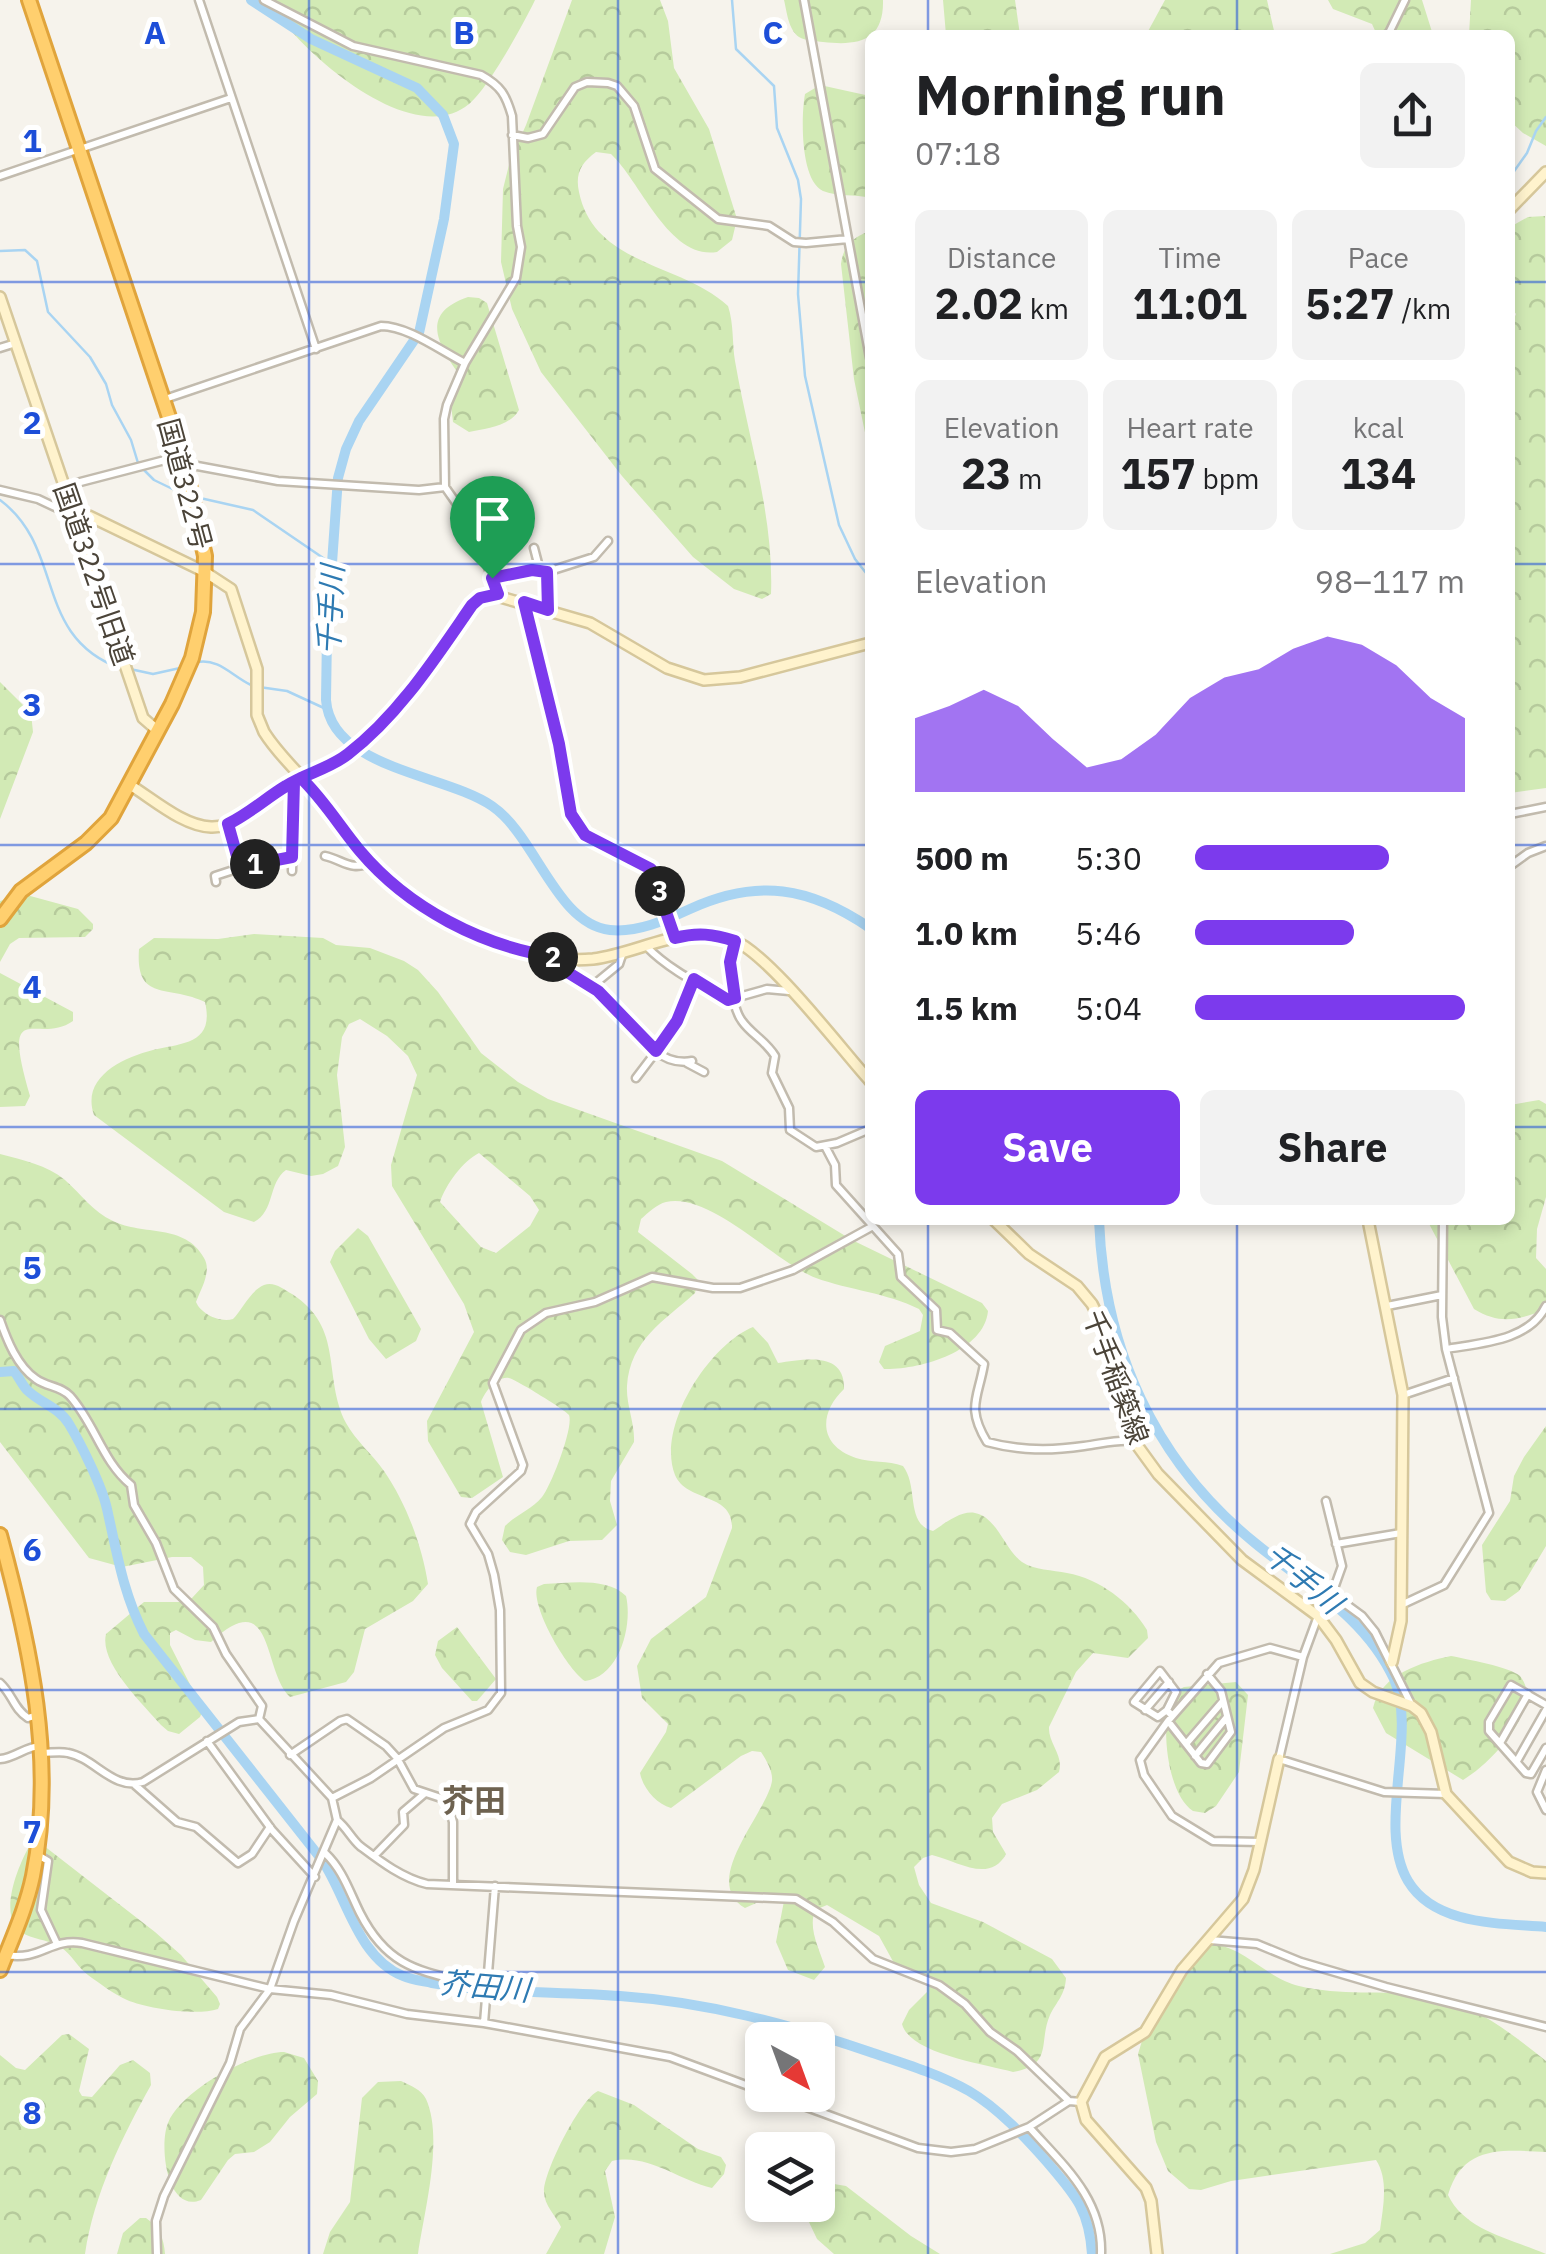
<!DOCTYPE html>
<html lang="en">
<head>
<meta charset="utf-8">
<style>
	body { margin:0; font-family:"IBM Plex Sans","Noto Sans JP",sans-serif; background:#f2f2f2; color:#202124; height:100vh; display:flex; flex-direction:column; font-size:38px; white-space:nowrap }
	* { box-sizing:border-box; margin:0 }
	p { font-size:32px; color:#757577 }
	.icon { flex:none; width:55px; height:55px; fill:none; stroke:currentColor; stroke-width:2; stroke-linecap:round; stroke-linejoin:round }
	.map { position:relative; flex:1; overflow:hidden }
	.sheet { position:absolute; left:865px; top:30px; width:650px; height:1195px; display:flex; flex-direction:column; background:#fff; border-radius:15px; box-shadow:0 5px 15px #0003 }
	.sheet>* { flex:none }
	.needle { width:65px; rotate:139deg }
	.fabs { position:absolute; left:745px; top:2022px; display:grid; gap:20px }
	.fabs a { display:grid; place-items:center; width:90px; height:90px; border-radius:15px; background:#fff; box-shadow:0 5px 15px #0003; font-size:50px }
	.pin { position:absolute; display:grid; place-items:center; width:85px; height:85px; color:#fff; margin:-102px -42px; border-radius:50% 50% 50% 0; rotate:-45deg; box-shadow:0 0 10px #0007 }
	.pin .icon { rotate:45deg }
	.km { position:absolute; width:50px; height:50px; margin:-25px; border-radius:50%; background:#222; color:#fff; font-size:28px; line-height:50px; text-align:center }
	.round { display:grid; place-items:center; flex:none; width:105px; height:105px; border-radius:15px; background:#f2f2f2 }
	.head { display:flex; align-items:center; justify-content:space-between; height:170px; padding:0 50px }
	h1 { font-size:55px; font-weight:700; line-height:75px }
	.stats { display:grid; grid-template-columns:repeat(3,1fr); gap:15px; height:170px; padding:10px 50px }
	.stats div { display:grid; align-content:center; border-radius:15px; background:#f2f2f2; text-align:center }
	.stats b { font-size:42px; font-weight:700 }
	.stats small { font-size:28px; font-weight:400 }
	.stats p { font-size:28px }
	.chart { height:280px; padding:20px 50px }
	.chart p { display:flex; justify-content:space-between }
	.chart svg { width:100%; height:180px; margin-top:10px; fill:#7c3aed; opacity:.7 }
	.primary-button { display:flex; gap:20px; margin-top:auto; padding:20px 50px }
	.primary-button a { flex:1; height:115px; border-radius:15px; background:#7c3aed; color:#fff; font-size:40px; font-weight:700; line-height:115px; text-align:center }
	.primary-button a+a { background:#f2f2f2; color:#202124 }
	ul { padding:0 50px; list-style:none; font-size:32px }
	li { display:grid; grid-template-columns:160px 120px 1fr; align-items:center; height:75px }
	li i { height:25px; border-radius:12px; background:#7c3aed }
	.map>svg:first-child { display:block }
</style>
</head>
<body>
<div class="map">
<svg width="1546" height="2254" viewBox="0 0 1546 2254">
	<defs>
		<pattern id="forest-crowns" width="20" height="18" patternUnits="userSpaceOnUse" patternTransform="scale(2.5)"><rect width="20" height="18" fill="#d2eab5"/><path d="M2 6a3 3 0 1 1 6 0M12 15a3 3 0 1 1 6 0" fill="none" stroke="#b6ca9c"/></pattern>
	</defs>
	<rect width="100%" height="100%" fill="#f6f3ec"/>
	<path fill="url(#forest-crowns)" fill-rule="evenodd" d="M268,0H535C524,23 488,89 469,104C412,152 296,49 268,0Z
		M572,0H660L668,21L674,68L709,129L737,219L732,240L717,252C669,260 641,182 611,154L596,152C581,163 575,174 579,192C594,266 682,263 728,306C734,324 732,343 735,361C748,437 774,516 771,594L762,599L734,589L693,557L622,476L541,372L512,309L501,262L503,189L510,161L526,125Z
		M784,0H883C884,41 859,46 823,42C816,41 805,41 799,37C788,29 787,12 784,0Z
		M943,0H1015L1020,35H946Z
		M1165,0H1267L1275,35H1146Z
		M1328,0H1422L1433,35H1377L1372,24L1333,9Z
		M1471,0H1546V146L1523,133L1510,121V35H1469Z
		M820,85L870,96V198C855,194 837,197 823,191C800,180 801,116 805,94Z
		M1545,216L1546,788L1510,793V328L1516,314L1510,306V227L1528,217Z
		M870,231V457L854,379L841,264C843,246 853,237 870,231Z
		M468,297L479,298L487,303L519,410C510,426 486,429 469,432L453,422L451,404L463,380C442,350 415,315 468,297Z
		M0,682L31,713L33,732L0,819Z
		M23,894L78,909L93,924V929L85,937L19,938L10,944L0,962V901Z
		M254,934L323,938L336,945L370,948L404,961L418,970L438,992L481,1053L518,1082L548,1099L722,1161L852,1240L982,1303L988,1311C984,1352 919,1370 884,1369L879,1362L885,1346L920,1331L923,1315L919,1309C887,1293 849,1290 816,1278C776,1263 711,1192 666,1202C657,1204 648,1213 641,1219L638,1232L692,1274L698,1280L695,1293C664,1321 630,1340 627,1386C626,1405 635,1423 634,1442L611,1481L610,1501L617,1525L602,1540L569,1541L526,1555L510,1552L502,1540L505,1526C516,1515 532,1509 542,1497C551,1486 574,1427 569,1415C567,1411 515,1379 509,1378C496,1376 485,1392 481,1402L503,1477L472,1498L461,1497L428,1441L427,1421L474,1332L464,1304L392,1186L391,1165L417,1075L408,1056L387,1036L360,1019L349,1024L342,1037L337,1075L345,1147L338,1166L323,1174L311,1176L286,1170C268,1183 275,1211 254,1222L224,1212L94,1115C81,1078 121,1058 153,1050C181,1043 215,1045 205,1002C169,984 135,1003 139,949L154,938L218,939ZM479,1153L530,1196L539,1210L530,1226L496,1253L481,1247L440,1202C446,1184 463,1161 479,1153Z
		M0,973L73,1012V1021C38,1046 0,994 30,1096L25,1106L0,1107Z
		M1539,1100L1546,1104V1197L1537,1229L1536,1258L1546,1269V1309C1519,1320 1500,1325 1474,1309L1427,1220H1510V1105Z
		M0,1154C23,1160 47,1165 65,1180C81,1194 93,1212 113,1221C143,1236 185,1223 204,1258C212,1271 201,1289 196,1302C201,1314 220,1323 233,1319C242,1310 251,1290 264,1285C274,1281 283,1289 292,1294C345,1328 322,1376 346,1423C356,1441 372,1454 384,1471C406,1503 422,1545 428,1584L413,1601L365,1629L354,1672L346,1682L290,1697C262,1671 275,1583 211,1642L195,1640L176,1630L170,1633V1645L203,1710L200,1717L179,1734L168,1731L161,1725C143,1704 99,1663 106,1634L144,1602H181L192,1598L204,1585L203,1567L191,1557H172L122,1567L89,1558L0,1442Z
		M358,1228L368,1236L421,1329L416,1341L386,1359L369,1339L330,1262L335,1251Z
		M753,1327L768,1343L778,1363C803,1360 845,1350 844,1389C819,1413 818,1445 856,1458C871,1463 888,1460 903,1466C919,1487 905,1524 933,1531C944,1524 961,1510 975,1513C997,1517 1005,1550 1022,1562C1034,1570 1053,1570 1067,1573C1100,1579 1130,1602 1147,1630L1148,1638L1128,1658L1093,1653L1076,1672L1049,1727C1048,1743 1064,1755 1059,1772L1037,1790L1002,1804L992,1818L993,1832L1006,1854C990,1884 957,1861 932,1855L923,1858L914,1867L919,1885L931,1903L983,1922L1052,1959L1066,1978C1065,1995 1057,2001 1050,2015C1038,2042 1054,2065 1013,2072C985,2064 910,2054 902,2024L909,2010L927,1992V1983L900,1974L879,1936L827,1905L815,1910C808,1929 819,1948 825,1967L814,1980L788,1970L776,1942L785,1896L776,1894L745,1908C699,1881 767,1813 772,1781C773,1771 766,1760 761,1752L752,1751L741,1756L671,1808C657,1804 643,1789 640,1773L666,1732L668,1724L642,1698L637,1666L651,1639L706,1597L732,1528C733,1492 687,1503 675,1475C656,1427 709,1345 753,1327Z
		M1546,1426V1546L1519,1591L1505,1601L1491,1600L1486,1592L1482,1545L1510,1501L1514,1476L1524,1457Z
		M544,1584C570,1583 607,1577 626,1596C633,1626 619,1677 585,1681C567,1669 531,1607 537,1587Z
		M457,1627L496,1679L477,1701H472L442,1668L435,1655L438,1641Z
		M1451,1656C1466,1659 1510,1667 1520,1676C1546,1707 1489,1765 1463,1780L1386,1733L1373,1708C1381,1674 1422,1662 1451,1656Z
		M1236,1682L1248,1695L1239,1772L1216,1806L1205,1813L1193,1811C1166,1793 1160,1722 1172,1693L1184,1687Z
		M39,1842L155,1932L181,1955L217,1997L220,2004L218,2009C197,2016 148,2009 127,2000C115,1995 99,1983 88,1975C78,1968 72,1955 62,1948C48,1938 24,1940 15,1926C2,1905 19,1864 30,1845Z
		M1209,1944C1242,1944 1267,1979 1299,1986C1340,1996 1383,1990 1424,1995C1472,2001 1509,2032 1546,2061V2152C1501,2150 1463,2145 1448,2195C1465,2231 1512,2239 1546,2254H1330L1365,2243L1380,2230C1383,2207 1389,2180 1376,2160L1231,2181L1201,2190L1189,2189L1168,2171L1156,2142L1138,2054L1152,2008L1168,1983Z
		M69,2034L89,2049L79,2091L82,2096L92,2097L120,2065L133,2060L150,2073L151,2085C122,2137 94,2194 85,2254H0V2055L16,2068L25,2070L62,2035Z
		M284,2052L304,2058L318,2081L317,2094L290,2117L270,2142L254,2152L235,2154L228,2160L201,2200C166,2214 159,2144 168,2123C180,2091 251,2052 284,2052Z
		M401,2081C411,2086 421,2089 426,2099C444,2139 424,2212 418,2254H323L330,2232L350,2202L362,2098L378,2082Z
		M598,2091L634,2105L698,2149L721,2157L726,2165L724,2174L712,2188C678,2180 648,2153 612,2161L605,2171L615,2217L604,2254H546L561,2227C556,2216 544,2205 544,2192C543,2173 580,2099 598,2091Z
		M834,2184L846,2186L911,2236L940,2254H834L817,2239L808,2220L823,2190Z
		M140,2218H146C159,2227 164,2238 165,2254H117L123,2233Z"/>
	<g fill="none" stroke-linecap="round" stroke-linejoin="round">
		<path stroke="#a9d4f2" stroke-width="2.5" d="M732,0L736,49L774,86L777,128L798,180L801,199L798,294L805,376L839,525L855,559L870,578
			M1510,177L1527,153L1536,131L1546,117
			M0,251L25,250L37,261L48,312L90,357L106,384L112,405L131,440L138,463
			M143,469L154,480L187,496
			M200,498L253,510L332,564
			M0,500C66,549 32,637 122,669
			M197,662C219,658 232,676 251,685
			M130,669L153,674L180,668
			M259,687L287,691L326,709"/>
		<path stroke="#a9d4f2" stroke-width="10" d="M251,0L311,39L417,88L443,115L454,144L444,219L419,333L359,421L346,449L338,478L327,634L326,700C331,769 446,774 492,806C536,836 556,924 610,930C637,933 666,920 690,909C758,878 810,887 870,928
			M1099,1220C1104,1349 1154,1461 1255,1543C1306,1585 1365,1616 1394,1679C1418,1733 1376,1827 1408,1881C1435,1926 1501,1923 1546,1927
			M0,1372L14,1371C19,1377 22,1385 27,1390C40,1403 59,1407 69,1424C81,1444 102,1486 107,1509C117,1553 123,1593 144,1634L322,1860C347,1897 357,1957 403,1976C412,1980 423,1981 432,1983C494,1994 557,1991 620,1996C707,2002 788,2024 870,2052C903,2063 939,2074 969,2091C998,2108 1025,2137 1047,2162C1075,2195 1089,2209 1092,2254"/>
		<defs>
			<path id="street" d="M199,0L316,349
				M264,0L353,46L481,75C501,86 506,95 512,116L517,226L521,247L516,278L465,363L447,405L444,419L445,487L473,527L498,594
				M804,0L870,358
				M1388,35L1405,0
				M512,135L528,138L543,134L575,87L587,82L608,83L617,86L634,106L655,169L718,219L769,226L794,242L806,243L848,239
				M0,176L231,98
				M0,348L16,343
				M162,400L381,326C408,326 441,351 465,363
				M65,486L165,460L278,481L419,490L445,487
				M0,490L38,499L74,516
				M534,548L540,571
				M547,572L594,557L608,541
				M492,579L532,570L547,572L548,610
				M524,604L559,744L571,814L585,835L651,869L675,937
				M1510,814L1546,807
				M228,824L240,867
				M325,856C343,860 352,872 371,862
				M1510,866L1528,853L1546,846
				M292,871L294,783
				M216,882L215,876L267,859L291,857
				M735,941C728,958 730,1005 742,1021C751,1034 765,1040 775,1056L772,1073L789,1108L790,1130L816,1147L837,1143L870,1129
				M646,946C669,970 699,984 728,1000L767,989L789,991
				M556,957C564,976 584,979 599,992C624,1015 652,1069 692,1061
				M591,987L619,964L623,952
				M687,1063L704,1072
				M636,1078L671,1032L694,979
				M825,1146L835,1165L836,1185L898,1254L901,1277L936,1310L937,1330L950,1333L984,1364C978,1399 966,1407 987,1442C1020,1451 1050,1451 1084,1446C1101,1444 1116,1439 1133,1441
				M1387,1306L1442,1295
				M0,1320C7,1340 17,1366 36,1379C47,1387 61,1386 70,1396C95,1424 102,1461 131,1485L134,1505L156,1543L174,1589L213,1627L226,1654L262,1706L259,1719
				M1446,1349C1481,1343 1529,1341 1546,1306
				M1403,1395L1454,1378
				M1326,1501L1342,1566L1332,1594L1318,1616L1303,1657L1279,1759L1384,1792L1446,1794
				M1336,1544L1401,1533
				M1332,1594L1362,1616L1375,1632L1411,1704
				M1401,1605L1444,1585L1489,1513L1446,1349L1442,1317L1443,1220
				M0,1683C13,1695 13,1708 28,1718L37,1715
				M1546,1705L1511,1685L1489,1722V1731L1526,1773L1531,1774L1546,1748
				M1145,1710L1169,1682
				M1167,1710L1158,1717L1134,1702L1160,1671L1176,1692L1167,1710L1172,1716
				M1168,1721L1201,1763L1207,1764L1231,1732L1221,1691L1207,1674
				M207,1741L272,1830L315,1877
				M1500,1743L1528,1694
				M1186,1744L1223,1701
				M43,1753C50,1753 60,1751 68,1753C95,1758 113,1791 143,1782L239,1722L259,1719L332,1798L337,1820L294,1921L270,1989L240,2029L230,2063L164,2196L156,2221L157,2254
				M290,1755L340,1721L347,1719L386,1746L397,1758L414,1789L447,1800L501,1802
				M1195,1756L1227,1717
				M0,1759C15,1758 26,1746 41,1746
				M1517,1761L1546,1710
				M1546,1770L1537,1792L1546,1810
				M135,1785L177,1822L196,1827L238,1863L252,1854L270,1827
				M332,1798L371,1778L444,1728L488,1710L501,1693L500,1610L494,1575L488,1554L470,1524L476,1512L521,1471L523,1465L493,1383L521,1330L546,1313L595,1302L652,1277L713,1288H740L793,1270L873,1226
				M447,1800L453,1822V1884
				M337,1820C347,1828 351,1838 360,1846C380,1861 402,1878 427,1884L796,1899L833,1922L873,1959L939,1985L965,2004L990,2032L1017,2051L1069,2101L1081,2102
				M1260,1842L1213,1841L1172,1816L1144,1775L1140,1760L1168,1721L1219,1663L1270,1648L1303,1657
				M325,1853C343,1870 349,1891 360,1913C391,1974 428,1971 488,1988
				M38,1855L48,1861L41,1910L57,1944
				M375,1855L404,1825L403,1812L424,1794
				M1210,1940L1257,1944L1301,1962L1386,1987L1546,2027
				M6,1955C41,1961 50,1938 82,1943L270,1989L331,1995L407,2014L484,2023L670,2057L762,2091
				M484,2023L495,1886
				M774,2095L918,2148L951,2152L975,2149L1029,2127L1069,2101
				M1029,2127C1063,2165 1103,2199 1101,2254"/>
			<path id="secondary" d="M1510,209L1546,172
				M0,297L143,718L158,731
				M74,516H89L205,572L231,589L257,669V715L264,732C279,756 300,774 318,795C339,821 355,850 380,872C432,920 521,966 593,959C641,953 685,922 733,940C769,954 841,1049 870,1081
				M130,785C153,799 183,826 211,827C237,828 263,802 283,788C302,775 326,770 344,757C397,719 436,657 472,605L490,594L590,623L667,668L704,680L740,677L870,643
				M994,1220L1029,1254L1077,1286L1092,1304L1104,1328L1123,1413L1134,1441L1158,1474L1242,1560L1318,1616L1336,1640L1360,1683L1373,1692L1412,1706L1421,1713L1431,1732L1446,1794L1509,1862L1532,1872L1546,1873
				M1368,1220L1403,1395L1401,1621L1392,1662
				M1157,2254L1151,2201L1146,2188L1086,2120L1081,2102L1105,2057L1145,2032L1182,1970L1243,1899L1254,1870L1279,1759"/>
			<path id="highway" d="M0,919L21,891L86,843L111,818L172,704L192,658L203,612L205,556L184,462L29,0
				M0,1535C30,1645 56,1762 33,1876C26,1909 12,1939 0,1970"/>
		</defs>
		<use href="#street" stroke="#c2bbae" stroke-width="11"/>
		<use href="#secondary" stroke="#d6c79b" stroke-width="14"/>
		<use href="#highway" stroke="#e0a43c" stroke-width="18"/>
		<use href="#street" stroke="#fff" stroke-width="6"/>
		<use href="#secondary" stroke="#fff3cd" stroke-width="9"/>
		<use href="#highway" stroke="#ffcf6e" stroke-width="12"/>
	</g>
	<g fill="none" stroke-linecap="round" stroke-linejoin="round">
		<defs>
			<path id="route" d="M492,578L498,594L480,598L472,605C436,657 399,715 348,754C329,769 306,773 286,786C266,798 249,814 228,824L240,867L292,857L294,782L301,778C324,800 340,827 360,851C408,908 483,947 556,957L564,970L598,991L656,1051L677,1021L694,979L728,1000L735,998L730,962L735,941C713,934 698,932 675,938L651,869L585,835L571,814L559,744L524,602L548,610L547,572L532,570L492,578"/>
		</defs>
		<use href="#route" stroke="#fff" stroke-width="20"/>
		<use href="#route" stroke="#7c3aed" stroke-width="12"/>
	</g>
	<path fill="none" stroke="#1d4ed8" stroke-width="2.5" stroke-opacity="0.55" d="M309,0V2254M618,0V2254M928,0V35M1237,0V35M0,282H870M1510,282H1546M0,564H870M1510,564H1546M0,845H870M1510,845H1546M0,1127H870M1510,1127H1546M928,1220V2254M1237,1220V2254M0,1409H1546M0,1690H1546M0,1972H1546"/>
	<g text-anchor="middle" stroke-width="10" stroke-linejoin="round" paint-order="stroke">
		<g font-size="28" fill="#4b4439" stroke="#fff">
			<text transform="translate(185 484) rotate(75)" y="10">国道322号</text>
			<text transform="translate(94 574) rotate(71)" y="10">国道322号旧道</text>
			<text transform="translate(1116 1377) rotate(70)" y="10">千手稲築線</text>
		</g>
		<g font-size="30" font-style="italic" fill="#2e7ab2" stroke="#fff">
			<text transform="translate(331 610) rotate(-87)" y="10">千手川</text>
			<text transform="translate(1303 1579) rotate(40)" y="10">千手川</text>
			<text transform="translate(485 1987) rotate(5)" y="10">芥田川</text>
		</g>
		<g font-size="32" font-weight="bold" fill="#6e6250" stroke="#fff">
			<text x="474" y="1812">芥田</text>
		</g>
	</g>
	<g font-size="32" text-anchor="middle" font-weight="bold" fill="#1d4ed8" stroke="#fff" stroke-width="10" stroke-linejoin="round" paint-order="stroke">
		<text x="155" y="44">A</text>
		<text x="464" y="44">B</text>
		<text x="773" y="44">C</text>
		<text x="32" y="152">1</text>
		<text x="32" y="434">2</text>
		<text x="32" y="716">3</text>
		<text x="32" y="998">4</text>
		<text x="32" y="1279">5</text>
		<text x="32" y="1561">6</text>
		<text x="32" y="1843">7</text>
		<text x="32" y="2124">8</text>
	</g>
</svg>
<div class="fabs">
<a><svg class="needle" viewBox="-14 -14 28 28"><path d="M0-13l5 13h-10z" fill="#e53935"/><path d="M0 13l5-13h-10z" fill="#757577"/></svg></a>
<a><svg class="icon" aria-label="layers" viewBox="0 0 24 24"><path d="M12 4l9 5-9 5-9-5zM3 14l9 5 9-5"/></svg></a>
</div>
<div class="pin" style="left:492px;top:578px;background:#1e9e55"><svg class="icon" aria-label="arrive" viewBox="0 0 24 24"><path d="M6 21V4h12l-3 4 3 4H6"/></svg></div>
<b class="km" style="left:255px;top:864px">1</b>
<b class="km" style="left:553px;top:957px">2</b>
<b class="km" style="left:660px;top:891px">3</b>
<section class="sheet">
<div class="head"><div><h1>Morning run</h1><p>07:18</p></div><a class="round"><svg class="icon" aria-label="share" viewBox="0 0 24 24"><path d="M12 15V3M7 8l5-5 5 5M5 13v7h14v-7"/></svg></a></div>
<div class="stats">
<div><p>Distance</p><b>2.02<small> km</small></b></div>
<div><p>Time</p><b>11:01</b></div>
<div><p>Pace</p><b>5:27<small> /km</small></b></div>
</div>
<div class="stats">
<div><p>Elevation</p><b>23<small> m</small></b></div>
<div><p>Heart rate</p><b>157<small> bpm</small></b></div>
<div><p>kcal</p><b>134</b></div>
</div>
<div class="chart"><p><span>Elevation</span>98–117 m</p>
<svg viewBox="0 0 160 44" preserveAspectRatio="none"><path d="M0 44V26L10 23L20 19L30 23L40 31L50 38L60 36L70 30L80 21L90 16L100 14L110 9L120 6L130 8L140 13L150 21L160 26V44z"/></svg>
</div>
<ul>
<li><b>500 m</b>5:30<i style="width:72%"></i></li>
<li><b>1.0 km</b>5:46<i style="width:59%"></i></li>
<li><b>1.5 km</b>5:04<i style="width:100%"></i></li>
</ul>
<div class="primary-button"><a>Save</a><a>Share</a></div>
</section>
</div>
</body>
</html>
